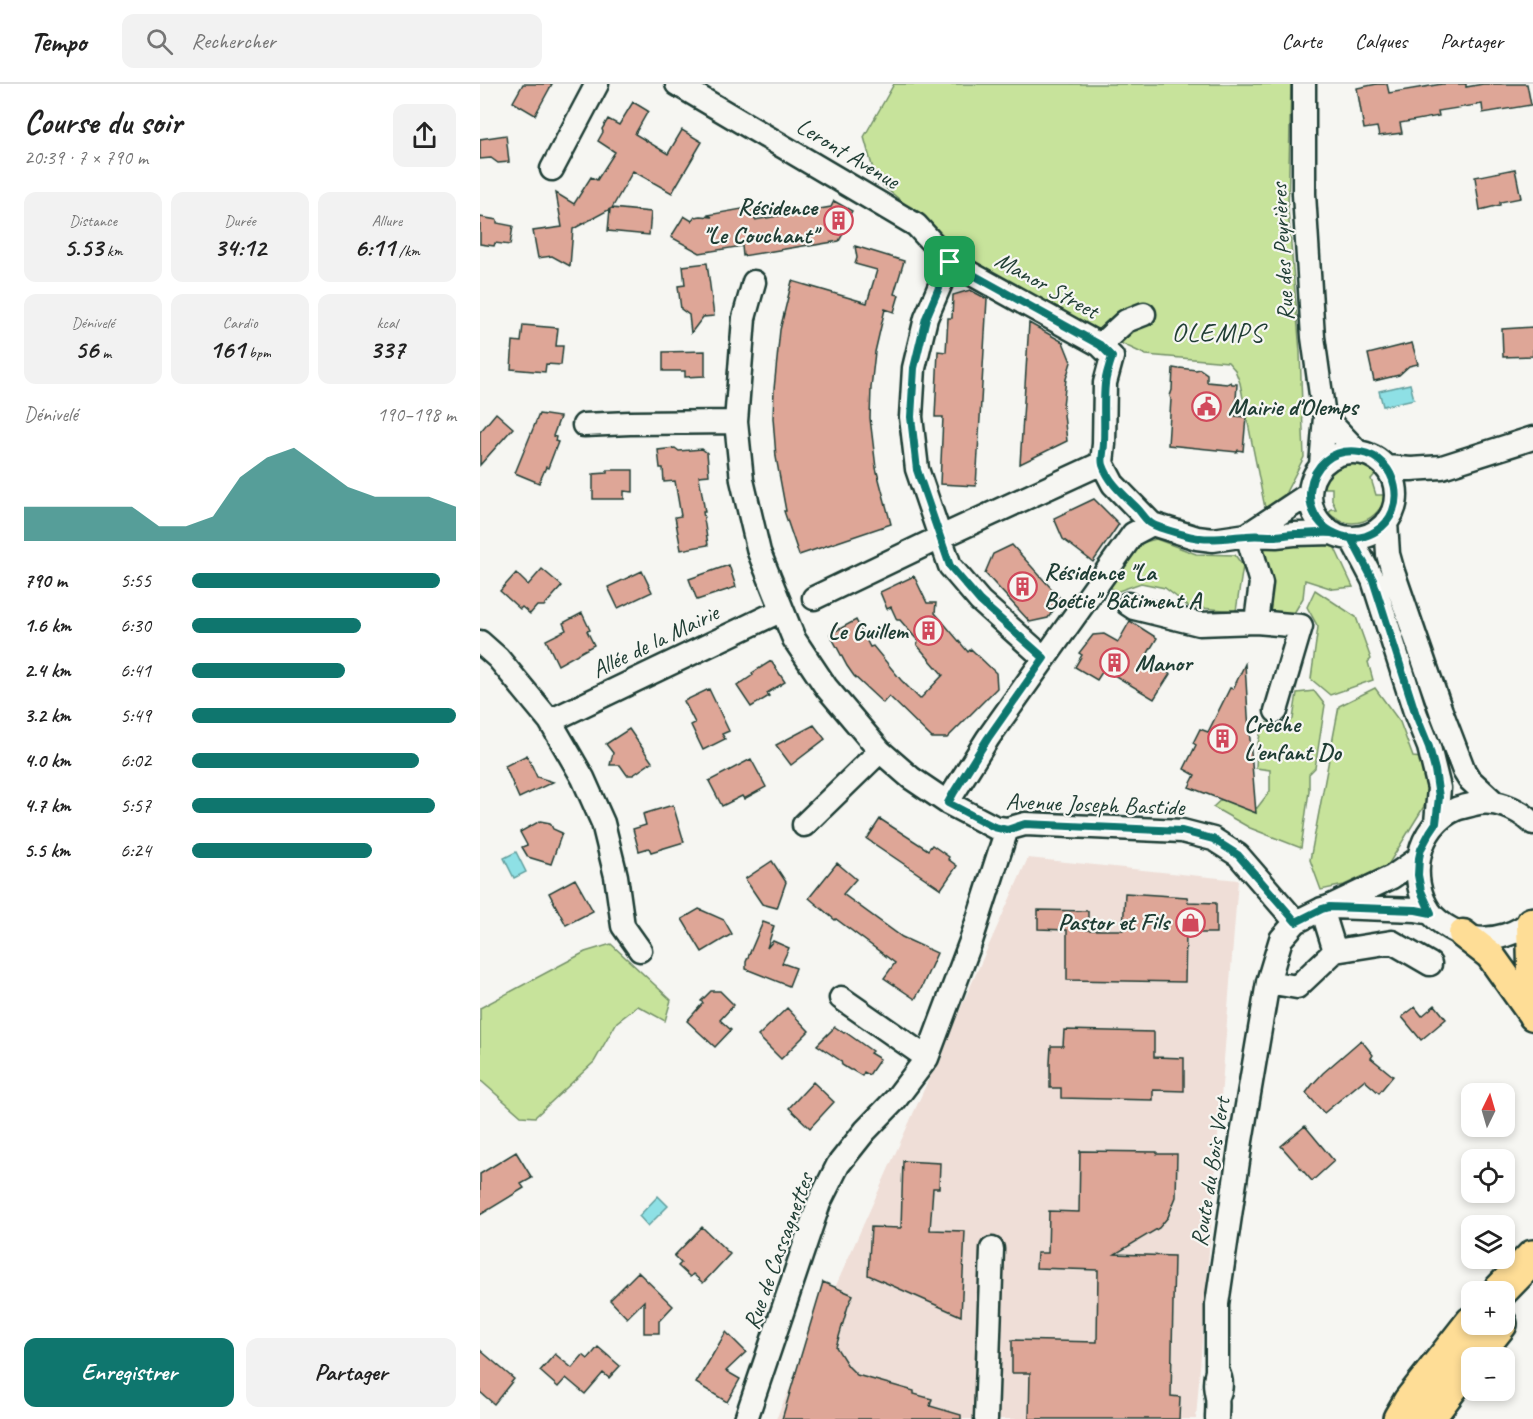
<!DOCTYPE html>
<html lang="fr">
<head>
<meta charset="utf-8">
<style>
	body { margin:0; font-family:Caveat,sans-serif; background:#f2f2f2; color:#222; height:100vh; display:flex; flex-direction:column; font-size:22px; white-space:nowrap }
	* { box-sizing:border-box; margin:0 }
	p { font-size:20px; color:#767676 }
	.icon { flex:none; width:33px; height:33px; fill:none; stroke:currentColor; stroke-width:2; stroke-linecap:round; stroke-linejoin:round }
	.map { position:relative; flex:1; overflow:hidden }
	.sheet { display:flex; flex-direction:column; background:#fff; width:480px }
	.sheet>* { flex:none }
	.needle { width:39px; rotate:5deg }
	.buttons { position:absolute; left:981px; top:999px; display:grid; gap:12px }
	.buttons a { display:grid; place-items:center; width:54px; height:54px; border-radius:12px; background:#fff; box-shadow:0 3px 9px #0003; font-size:30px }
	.pin { position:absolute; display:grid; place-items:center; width:51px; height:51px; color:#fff; margin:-26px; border-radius:12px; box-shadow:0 3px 9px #0006 }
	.round { display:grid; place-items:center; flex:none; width:63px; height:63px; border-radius:12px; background:#f2f2f2 }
	.summary { display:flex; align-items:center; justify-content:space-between; height:102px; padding:0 24px }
	h1 { font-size:33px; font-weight:700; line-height:45px }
	.stats { display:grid; grid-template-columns:repeat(3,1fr); gap:9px; height:102px; padding:6px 24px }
	.stats div { display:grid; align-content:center; border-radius:12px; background:#f2f2f2; text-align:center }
	.stats b { font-size:26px; font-weight:700 }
	.stats small { font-size:16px; font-weight:400 }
	.stats p { font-size:16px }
	.chart { height:168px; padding:12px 24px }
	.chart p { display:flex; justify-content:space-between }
	.chart svg { width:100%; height:108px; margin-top:6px; fill:#0f766e; opacity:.7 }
	.action { display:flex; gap:12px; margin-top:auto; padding:12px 24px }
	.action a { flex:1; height:69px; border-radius:12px; background:#0f766e; color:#fff; font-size:24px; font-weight:700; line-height:69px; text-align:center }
	.action a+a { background:#f2f2f2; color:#222 }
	ul { padding:0 24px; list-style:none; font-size:20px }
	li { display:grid; grid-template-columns:96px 72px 1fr; align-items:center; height:45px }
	li i { height:15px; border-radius:8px; background:#0f766e }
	header { display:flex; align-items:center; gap:36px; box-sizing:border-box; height:84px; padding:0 30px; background:#fff; border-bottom:2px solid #e0e0e0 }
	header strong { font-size:28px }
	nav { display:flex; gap:33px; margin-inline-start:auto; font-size:21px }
	.search { width:420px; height:54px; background:#f2f2f2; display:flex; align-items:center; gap:15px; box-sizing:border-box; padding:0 21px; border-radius:12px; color:#767676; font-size:22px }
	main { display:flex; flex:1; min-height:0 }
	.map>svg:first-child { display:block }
</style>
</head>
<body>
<header>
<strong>Tempo</strong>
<div class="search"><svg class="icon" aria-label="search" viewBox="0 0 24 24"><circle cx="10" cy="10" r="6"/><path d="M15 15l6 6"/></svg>Rechercher</div>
<nav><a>Carte</a><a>Calques</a><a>Partager</a></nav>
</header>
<main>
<section class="sheet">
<div class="summary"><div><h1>Course du soir</h1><p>20:39 · 7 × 790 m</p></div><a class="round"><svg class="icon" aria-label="share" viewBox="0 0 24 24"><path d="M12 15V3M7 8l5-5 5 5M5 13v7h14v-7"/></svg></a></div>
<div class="stats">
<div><p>Distance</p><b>5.53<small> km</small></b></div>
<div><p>Durée</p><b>34:12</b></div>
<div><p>Allure</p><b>6:11<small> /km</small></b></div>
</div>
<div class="stats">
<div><p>Dénivelé</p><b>56<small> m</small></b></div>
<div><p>Cardio</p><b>161<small> bpm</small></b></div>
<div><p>kcal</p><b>337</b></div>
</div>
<div class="chart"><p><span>Dénivelé</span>190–198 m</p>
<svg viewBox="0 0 160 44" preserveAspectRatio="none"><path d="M0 44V30L10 30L20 30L30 30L40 30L50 38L60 38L70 34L80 18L90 10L100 6L110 14L120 22L130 26L140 26L150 26L160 30V44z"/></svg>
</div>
<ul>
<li><b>790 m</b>5:55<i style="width:94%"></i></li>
<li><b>1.6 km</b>6:30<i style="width:64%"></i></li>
<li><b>2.4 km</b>6:41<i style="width:58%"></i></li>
<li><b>3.2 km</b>5:49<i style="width:100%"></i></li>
<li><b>4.0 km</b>6:02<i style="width:86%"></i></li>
<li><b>4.7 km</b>5:57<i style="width:92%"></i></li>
<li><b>5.5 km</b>6:24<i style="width:68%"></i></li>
</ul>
<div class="action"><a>Enregistrer</a><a>Partager</a></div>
</section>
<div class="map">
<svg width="1053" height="1335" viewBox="0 0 1053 1335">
	<rect width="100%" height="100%" fill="#f6f6f2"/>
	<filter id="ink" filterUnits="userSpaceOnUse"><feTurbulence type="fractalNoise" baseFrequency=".0167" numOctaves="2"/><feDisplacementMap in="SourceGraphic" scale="12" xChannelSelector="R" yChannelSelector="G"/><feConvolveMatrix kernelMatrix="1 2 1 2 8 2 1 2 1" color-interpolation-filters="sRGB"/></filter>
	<g filter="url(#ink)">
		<path fill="#efded7" d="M548,774L758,796L716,1335H296Z"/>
		<path fill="#c7e39b" stroke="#739068" stroke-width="1.5" d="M414,0H811L808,125L820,268L824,373L805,410L785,424L760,299L755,286L748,278L666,271L615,247L499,181L396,96L384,53Z
			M873,374C884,376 891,379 898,387L891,395L896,411H905C901,437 869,449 849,429L851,425H856L852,416V404H840C844,385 856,377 873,374Z
			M832,453L853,460L873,503L853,505L825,496L823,514L810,536L790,530L783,489V463L805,457Z
			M676,455L716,470L755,471L763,482L756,527L709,523L698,514L685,504L661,499L636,508L628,501L657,460Z
			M835,506L876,533L891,575L888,578L893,596L850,611L831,595L838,543L827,523Z
			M895,604L920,638L933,673L942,674L951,711L908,781L864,801L841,806L830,776L859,622Z
			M834,607L845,621L835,684L829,690V707L821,764L770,744L733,723L746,711L777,724L790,707V686L776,684L777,663L783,639L807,640L813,635L817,609Z
			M131,860L191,916L185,937L158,922L137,938L114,978L55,1033L41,1032L0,996V924L105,868Z"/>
		<path fill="#8ee0e5" stroke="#629f9e" stroke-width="1.5" d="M930,300L934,315L903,322L899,307Z
			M36,768L46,788L34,794L24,774Z
			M178,1112L188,1122L168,1142L159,1132Z"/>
		<path fill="#dea697" stroke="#1f3d34" stroke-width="1.5" d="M43,0H72L55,31L33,18Z
			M897,0H907L909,9L962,0H986V3L1003,0H1047L1051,21L1003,29L1002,20L958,27L959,32L920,39L922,49L899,52L897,43L884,45L877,4Z
			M153,18L168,27L155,50L188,70L202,46L222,58L192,109L153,87L132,124L171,128L169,151L128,147L130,125L93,145L90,182L72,172L58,174L53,147L82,143L76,109L94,120L111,93L117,96L135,68L118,57L123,48L122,45L128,35L139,41Z
			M26,51L29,78L18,79L11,74L0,75V55Z
			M1035,85L1041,114L1020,118V121L1000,126L995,93Z
			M354,117L372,127L367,135L370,137L359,157L329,162V161L263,172L262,162L220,169L191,153L204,132L212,137L215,133L221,132L232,133L228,131L273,123L275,136L351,123Z
			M0,133L17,136V139L33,142L30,161L15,159L14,162L0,160Z
			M375,162L424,177L414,210L419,211L414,228L405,225L395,268L391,304L390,334L396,384L411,440L319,471L304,427H306L296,373L293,334L294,305L300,246L312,197L387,219L397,186L375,180L377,174Z
			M227,179L234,232L223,233L211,249L209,231L201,225L198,202L205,201L203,182Z
			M490,206L507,215L496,402L460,400L463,333H455L458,267L466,268L468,234H472L473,211Z
			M549,239L583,258L591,278L586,295L583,322L587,357L540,380Z
			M43,241L78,244L76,262H83L81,281L66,280L65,288L31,285L33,257L41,258Z
			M1053,243V272L1023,273L1022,245Z
			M932,259L938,280L929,282L919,291L894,297L888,270Z
			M225,267V292L205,293V287H183V268Z
			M693,284L699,285L700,284L716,286L720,285L727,290V298L747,300L751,298L752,300H757L755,332L766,333L763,367L758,366L757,368L688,361L691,315L690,312L692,306Z
			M16,329L33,344L0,381V348Z
			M59,330L80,333L73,352L76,353L75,357L78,358L68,384L66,383L59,399L35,389Z
			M195,364L199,367L222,365L227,369L229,391L219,392L225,428H223L228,461L201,466L195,433L201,432L195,397L184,398L183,384H180L178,366Z
			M127,386H153V408L144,407V415H113V390L127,389Z
			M614,415L639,440L613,478L583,455L574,434Z
			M532,461L581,515L568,534L550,538L505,489L513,470Z
			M249,481L256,503L217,516L209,495Z
			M62,485L82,502L64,522H57L50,530L42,523L40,525L20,507L36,489L48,501Z
			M162,487L172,508L138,524L128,503Z
			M434,492L447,519H456L455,529L461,536L488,568L491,565L516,589L517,604L467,654H452L409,612L403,619L374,592L367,582L350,550L376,536L390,563L393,562L421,596L440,615L463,591L437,561L438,557L420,536H417L411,523L407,525L400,508Z
			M102,529L110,546L107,547L114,561L78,581L66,556L86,546L83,539Z
			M650,537L677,554L665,574L690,590L674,615L624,585L617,596L595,583L602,571L599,569L613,551L624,550L638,558Z
			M291,577L305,598L287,609L289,612L271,623L257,602L273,591L272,589Z
			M765,580L768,631L776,729L709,703L715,691L704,685L716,661L713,659L720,645L728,648L750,604L753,605Z
			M229,605L249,647L242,650L245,655L223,666L211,641L215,639L204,617Z
			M334,641L345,655L311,681L296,661Z
			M149,645L172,678L153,691H147L140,681H130L133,669L126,660Z
			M47,671L57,693L73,698L39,714L25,682Z
			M271,675L286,703L264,715L262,712L242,722L229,697Z
			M193,721L204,758L171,768L169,764L159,767L153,745L166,741L163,730Z
			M400,735L448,766L452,761L469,773L468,775L477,782L461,805L387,755Z
			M60,737L70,739L73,745L82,749L71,780L48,773L42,763L47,761L40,748Z
			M292,777L306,798L297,824L282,820L265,795Z
			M357,779L376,795L363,810L422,853L457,869L441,905L435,915L404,894L415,879L356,835L355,836L329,814Z
			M95,795L113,827L86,841L69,809Z
			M645,809L707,813L708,818L736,819V849H706L705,898L587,896V846L558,845V826L608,827V846H643Z
			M219,825L244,836L252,850L222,868L202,835Z
			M283,838L294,842L287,864L293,857L309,864L302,879L316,884L309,902L266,885V878Z
			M231,907H240L254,921L240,936L251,946L235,963L207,937L223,919L221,917Z
			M955,921L966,935L941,956L922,933L935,923L942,932Z
			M307,924L329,947L301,975L278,952Z
			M355,943L364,949L365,948L392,967L390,969L400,975L389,991L384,988L382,992L372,986H370L362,981L361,977L337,961Z
			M584,946L674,948V973L704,974V1007L673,1006V1016L581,1014V1004H570V979L571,962H583Z
			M881,956L893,971L891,974L913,992L899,1009L884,996L844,1029L826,1009L832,1001L843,989Z
			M333,998L354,1018L330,1044L309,1024Z
			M825,1042L854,1077L832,1097L801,1062Z
			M600,1067L677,1068V1070H697L696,1113L688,1133L679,1144L635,1170L694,1172L691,1312L700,1313L699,1335H549L550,1289H532V1256L617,1258L618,1186L556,1184L557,1169H568L569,1127L599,1128Z
			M36,1068L52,1094L41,1100L44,1104L0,1131V1090Z
			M423,1077L460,1079L459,1104H453L450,1146L485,1147L481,1232L388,1191L391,1143L421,1144Z
			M222,1143L250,1170L223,1199L213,1190L210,1193L198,1182L201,1179L194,1172Z
			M158,1188L193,1222L179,1237V1249H164V1217L147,1234L130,1216Z
			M343,1198L373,1211L368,1222L356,1263L368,1282L377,1291L434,1307V1310L452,1315L450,1322L481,1331V1335H302Z
			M246,1248L266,1268L246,1287L260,1295L247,1318L216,1299Z
			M118,1263L140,1282L129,1294L123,1289L105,1310L86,1294L78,1303L60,1287L75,1270L92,1284L103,1271L108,1275Z
			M0,1266L34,1295L14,1320L0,1308Z"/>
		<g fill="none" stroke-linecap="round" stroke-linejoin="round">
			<defs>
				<path id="minor" d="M197,0L436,141L470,178L620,261
					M824,0V110L833,253L843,325L845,333L841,381
					M72,85L117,0
					M470,178L446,234L434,284L431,333L437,385L470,482L500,517L564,574
					M274,198L264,234L256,338L262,396L279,468L314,555L346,603L400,667L431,694L468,719L514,743L527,745L545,740L702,747L733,755L758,771L816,838
					M664,230L646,237L620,261L632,273L625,299L624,360L622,379L633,400L672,440L717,454L733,456L767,451L796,452L814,450L854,449
					M845,333L878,368
					M104,341L150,339L256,338
					M830 411a43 43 0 1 1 86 0a43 43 0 1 1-86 0Z
					M906,383L931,385L962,383L1053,354
					M906,438L908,470L913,488L961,627L984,687L989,695L1015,719
					M767,451L781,499L776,538
					M767,451L829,410
					M871,454L893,496L936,631L949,663L959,704L956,739
					M334,514L461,453L622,379
					M648,520L654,524L719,540L776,538L821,542L796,627
					M0,558L18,574L70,637L103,694L123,739L136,792L143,842L160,866
					M70,637L302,526
					M468,719L474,708L508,654L653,450L672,440
					M1053,739C1037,724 1015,715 994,720C988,722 981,723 976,725C937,742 927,795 950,828C959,840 979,851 994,854C1014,857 1038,850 1053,835
					M324,741L400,667
					M853,823L936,826L951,829
					M842,825L855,867
					M788,898L817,903L855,867L912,858L950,880
					M361,914L447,974
					M737,1287V1220L761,1057L788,898L801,855L816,838L842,825L849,823L912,793L939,774
					M737,1314C742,1305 742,1296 737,1287C734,1297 735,1304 737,1313C738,1320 737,1328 737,1335
					M266,1335L339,1119L358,1081L385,1047L415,1016L447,974L491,857L527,745
					M506,1335L512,1165"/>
				<path id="major" d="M1051,838L1053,932
					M983,850L1010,871L1052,930"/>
				<path id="highway" d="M1019,1208L1053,1173
					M993,1274L1020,1240
					M920,1335L930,1318L992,1239
					M947,1335L992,1275"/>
			</defs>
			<use href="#minor" stroke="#1f3d34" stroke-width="27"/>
			<use href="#major" stroke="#1f3d34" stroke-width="33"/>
			<use href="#highway" stroke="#1f3d34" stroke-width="38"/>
			<use href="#minor" stroke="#f6f6f2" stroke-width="22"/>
			<use href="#major" stroke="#fedd96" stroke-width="28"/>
			<use href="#highway" stroke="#fedd96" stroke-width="33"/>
		</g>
	</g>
	<g fill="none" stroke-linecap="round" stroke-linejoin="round" filter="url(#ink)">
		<defs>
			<path id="route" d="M470,178L446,234L434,284L431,333L437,386L470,482L500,517L564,574L508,654L474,708L468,719L514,743L527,746L545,740L702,747L733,755L758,771L816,838L842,825L849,823L936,826L951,829L941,807L938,791L939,774L941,765L950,748L956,739L959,713L955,686L949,663L936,631L893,496L871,454C808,445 823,359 880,368C918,374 929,427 896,447C887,453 875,455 865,453C861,452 856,450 852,449C840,448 827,450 816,450C808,450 801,452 793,452C784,452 775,451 766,452C750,453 736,456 720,454C713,454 678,444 672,440C666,437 662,429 657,424C644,411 629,399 623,381C621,375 624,366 624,359C625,339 623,319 625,300C626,291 629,282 632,273L620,261L470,178"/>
		</defs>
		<use href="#route" stroke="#fff" stroke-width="12"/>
		<use href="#route" stroke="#0f766e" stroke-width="8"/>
	</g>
	<defs>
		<symbol id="building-ring" viewBox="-11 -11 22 22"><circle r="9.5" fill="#f6f6f2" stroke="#d1495b" stroke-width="1.5"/><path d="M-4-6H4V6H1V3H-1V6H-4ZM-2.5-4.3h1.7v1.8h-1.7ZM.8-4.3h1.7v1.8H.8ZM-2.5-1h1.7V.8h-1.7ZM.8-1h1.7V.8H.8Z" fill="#d1495b"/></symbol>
		<symbol id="civic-ring" viewBox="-11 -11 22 22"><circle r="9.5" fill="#f6f6f2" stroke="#d1495b" stroke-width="1.5"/><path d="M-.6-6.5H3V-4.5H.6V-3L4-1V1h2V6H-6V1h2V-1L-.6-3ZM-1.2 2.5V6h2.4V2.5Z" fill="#d1495b"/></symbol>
		<symbol id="shop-ring" viewBox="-11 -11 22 22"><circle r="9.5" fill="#f6f6f2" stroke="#d1495b" stroke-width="1.5"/><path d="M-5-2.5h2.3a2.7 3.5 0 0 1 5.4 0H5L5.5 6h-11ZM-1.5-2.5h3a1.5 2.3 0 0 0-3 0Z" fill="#d1495b"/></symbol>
	</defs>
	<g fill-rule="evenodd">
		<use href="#building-ring" x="342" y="120" width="33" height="33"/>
		<use href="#civic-ring" x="710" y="306" width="33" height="33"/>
		<use href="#building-ring" x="526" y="486" width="33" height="33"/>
		<use href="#building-ring" x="432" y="530" width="33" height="33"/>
		<use href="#building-ring" x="618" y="562" width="33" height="33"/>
		<use href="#building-ring" x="726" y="638" width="33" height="33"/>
		<use href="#shop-ring" x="694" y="822" width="33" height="33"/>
	</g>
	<g text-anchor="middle" stroke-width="4.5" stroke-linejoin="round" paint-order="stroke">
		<g font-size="24" fill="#1f3d34" stroke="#f6f6f2">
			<text transform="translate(368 69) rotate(31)" y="8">Leront Avenue</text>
			<text transform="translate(802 168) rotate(-93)" y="8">Rue des Peyrières</text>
			<text transform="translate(567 201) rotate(29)" y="8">Manor Street</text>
			<text transform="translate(175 557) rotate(-26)" y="8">Allée de la Mairie</text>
			<text transform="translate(615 720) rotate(2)" y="8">Avenue Joseph Bastide</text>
			<text transform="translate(730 1088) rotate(-81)" y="8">Route du Bois Vert</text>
			<text transform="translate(298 1167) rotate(-70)" y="8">Rue de Cassagnettes</text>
		</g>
		<g font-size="24" font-weight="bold" fill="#1f3d34" stroke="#f6f6f2" text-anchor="start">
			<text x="337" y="131" text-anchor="end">Résidence<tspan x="337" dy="28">"Le Couchant"</tspan></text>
			<text x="748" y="331">Mairie d'Olemps</text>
			<text x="564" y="496">Résidence "La<tspan x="564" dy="28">Boétie" Bâtiment A</tspan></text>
			<text x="428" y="555" text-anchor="end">Le Guillem</text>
			<text x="655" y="587">Manor</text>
			<text x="764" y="648">Crèche<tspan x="764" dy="28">L'enfant Do</tspan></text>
			<text x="689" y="846" text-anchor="end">Pastor et Fils</text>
		</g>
		<g font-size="27" letter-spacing="1.5" fill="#1f3d34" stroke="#f6f6f2">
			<text x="738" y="257">OLEMPS</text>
		</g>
	</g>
</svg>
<div class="buttons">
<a><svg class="needle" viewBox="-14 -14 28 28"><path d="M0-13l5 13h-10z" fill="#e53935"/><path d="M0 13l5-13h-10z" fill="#767676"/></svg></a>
<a><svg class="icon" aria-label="locate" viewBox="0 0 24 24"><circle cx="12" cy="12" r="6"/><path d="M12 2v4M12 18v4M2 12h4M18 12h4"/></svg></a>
<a><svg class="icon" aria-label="layers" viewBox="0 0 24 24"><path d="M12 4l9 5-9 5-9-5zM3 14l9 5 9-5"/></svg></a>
<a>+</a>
<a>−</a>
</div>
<div class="pin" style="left:470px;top:178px;background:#1e9e55"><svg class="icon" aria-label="arrive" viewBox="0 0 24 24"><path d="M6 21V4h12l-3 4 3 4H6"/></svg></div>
</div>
</main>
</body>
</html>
